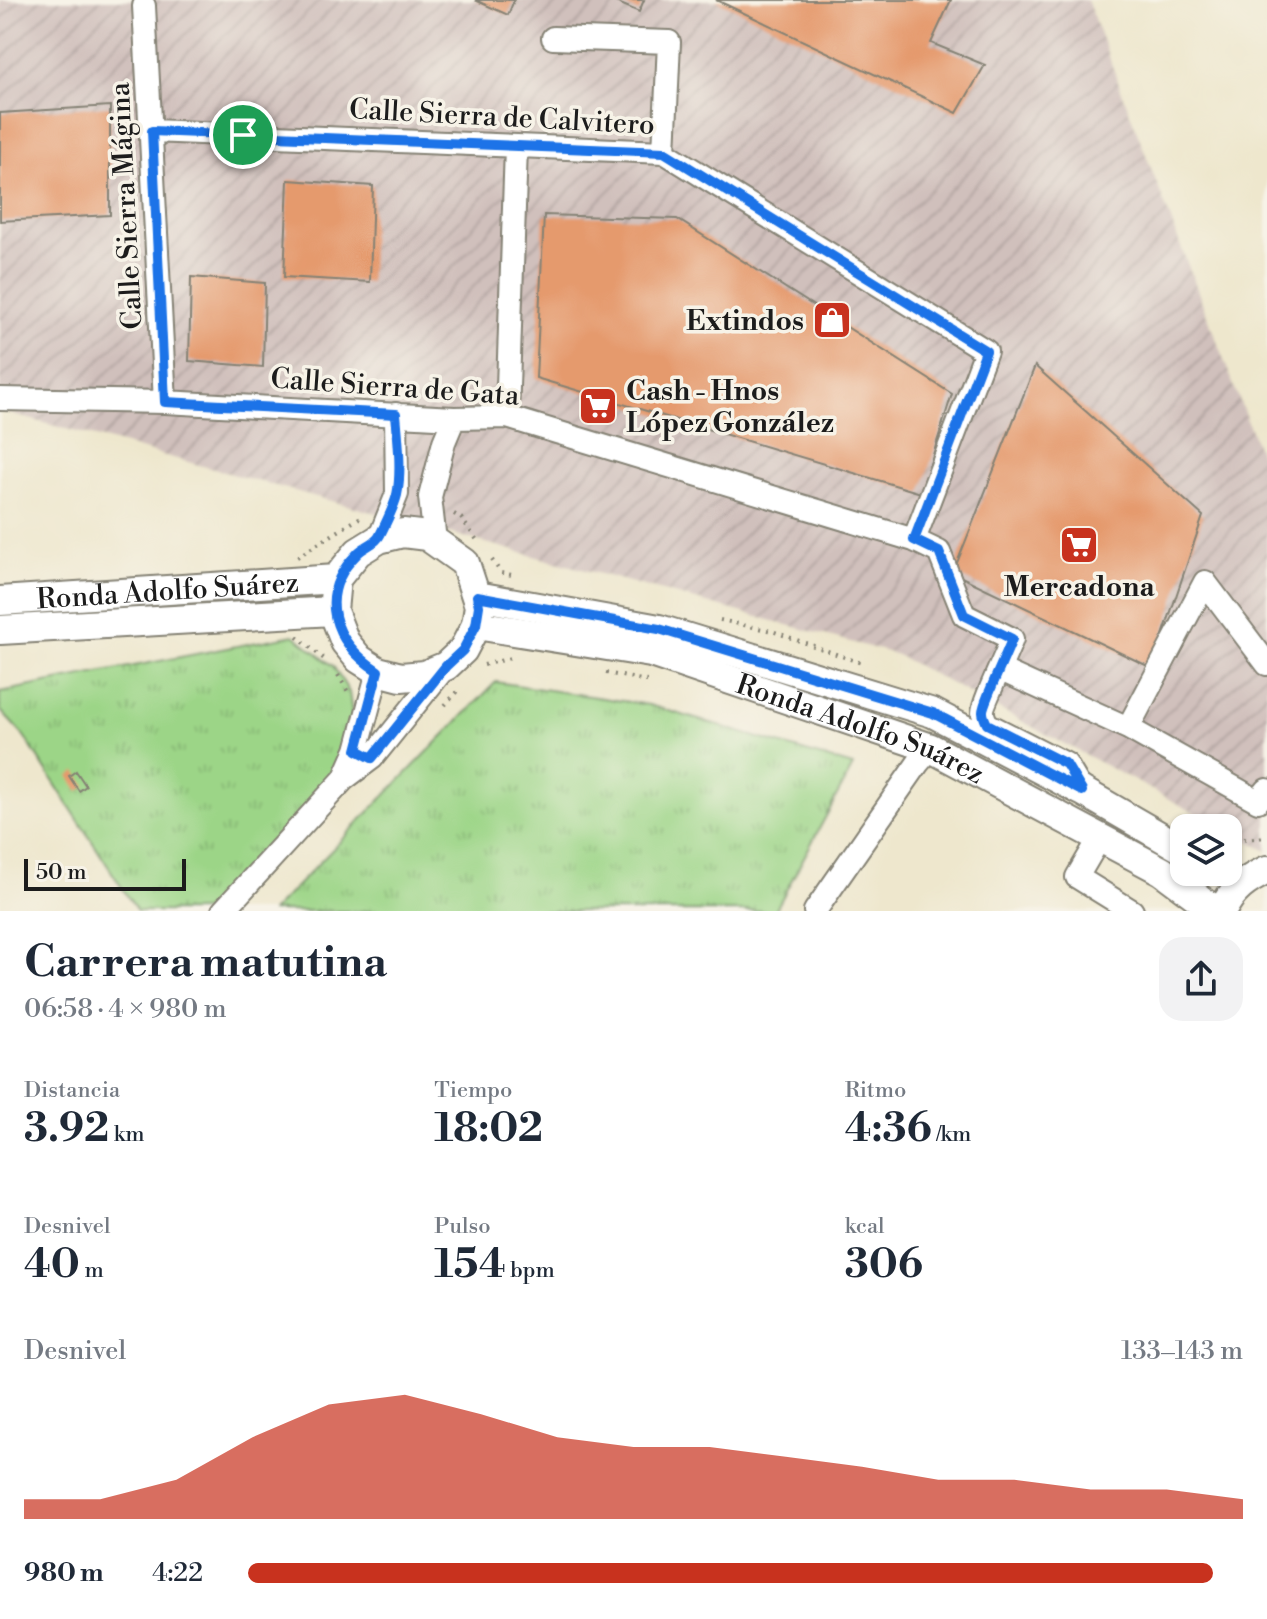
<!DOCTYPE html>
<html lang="es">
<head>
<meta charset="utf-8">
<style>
	body { margin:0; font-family:"Libre Bodoni",serif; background:#f2f2f3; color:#1f2937; height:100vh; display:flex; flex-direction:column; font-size:30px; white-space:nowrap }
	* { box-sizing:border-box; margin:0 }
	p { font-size:26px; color:#747a83 }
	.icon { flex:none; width:44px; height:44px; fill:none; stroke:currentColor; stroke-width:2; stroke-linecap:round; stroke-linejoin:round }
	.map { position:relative; height:911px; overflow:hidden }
	.side { display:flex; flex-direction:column; background:#fff; flex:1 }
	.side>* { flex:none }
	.buttons { position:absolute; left:1170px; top:814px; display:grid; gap:16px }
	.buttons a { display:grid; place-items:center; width:72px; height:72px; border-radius:16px; background:#fff; box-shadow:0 2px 6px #0004; font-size:40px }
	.scale { position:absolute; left:24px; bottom:20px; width:162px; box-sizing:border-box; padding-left:8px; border:4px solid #1c1c1c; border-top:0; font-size:22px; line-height:28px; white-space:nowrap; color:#1c1c1c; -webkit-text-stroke:6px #f7f3e8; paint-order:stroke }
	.pin { position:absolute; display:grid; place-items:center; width:68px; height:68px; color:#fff; margin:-34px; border:4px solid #fff; border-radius:50%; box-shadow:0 2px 8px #0007 }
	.round { display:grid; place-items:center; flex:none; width:84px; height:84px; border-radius:24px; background:#f2f2f3 }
	.head { display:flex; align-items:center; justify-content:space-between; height:136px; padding:0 24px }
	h1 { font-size:44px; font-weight:700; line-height:60px }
	.stats { display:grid; grid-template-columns:repeat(3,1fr); gap:12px; height:136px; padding:8px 24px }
	.stats div { display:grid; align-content:center }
	.stats b { font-size:40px; font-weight:700 }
	.stats small { font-size:22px; font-weight:400 }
	.stats p { font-size:22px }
	.chart { height:224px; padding:16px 24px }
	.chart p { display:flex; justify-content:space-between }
	.chart svg { width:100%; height:144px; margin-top:8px; fill:#c8321e; opacity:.7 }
	ul { padding:0 24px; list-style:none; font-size:26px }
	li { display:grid; grid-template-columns:128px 96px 1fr; align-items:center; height:60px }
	li i { height:20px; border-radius:10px; background:#c8321e }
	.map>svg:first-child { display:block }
</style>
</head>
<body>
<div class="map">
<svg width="1267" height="911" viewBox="0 0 1267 911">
	<defs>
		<pattern id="industrial-furrows" width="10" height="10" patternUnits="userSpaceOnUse" patternTransform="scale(2)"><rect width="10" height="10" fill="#d0c0bc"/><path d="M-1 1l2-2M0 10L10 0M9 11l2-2" fill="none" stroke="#b2a4a1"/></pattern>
		<pattern id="grass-tufts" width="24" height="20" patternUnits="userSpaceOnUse" patternTransform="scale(2)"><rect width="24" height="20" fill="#9cd587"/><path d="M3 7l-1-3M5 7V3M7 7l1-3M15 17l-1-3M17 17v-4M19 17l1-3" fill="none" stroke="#86b674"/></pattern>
	</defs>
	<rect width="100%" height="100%" fill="#f7f3e8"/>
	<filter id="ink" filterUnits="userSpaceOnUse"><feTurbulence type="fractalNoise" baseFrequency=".0125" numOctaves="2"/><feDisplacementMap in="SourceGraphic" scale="16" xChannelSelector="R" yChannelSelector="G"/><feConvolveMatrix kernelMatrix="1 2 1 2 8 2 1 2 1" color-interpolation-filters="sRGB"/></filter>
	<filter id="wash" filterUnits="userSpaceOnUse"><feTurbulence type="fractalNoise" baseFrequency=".006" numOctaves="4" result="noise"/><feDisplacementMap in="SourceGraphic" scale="32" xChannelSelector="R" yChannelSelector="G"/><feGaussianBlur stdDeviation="1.8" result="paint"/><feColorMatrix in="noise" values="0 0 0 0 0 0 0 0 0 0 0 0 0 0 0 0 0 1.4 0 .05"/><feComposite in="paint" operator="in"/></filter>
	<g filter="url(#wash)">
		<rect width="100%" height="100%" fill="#eee7cd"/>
		<path fill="url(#industrial-furrows)" d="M0,0H1087L1267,473V851L895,654L0,411Z"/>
		<path fill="url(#grass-tufts)" stroke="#5c7852" stroke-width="2" d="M294,635L333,666L349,692L357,750L223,911H137L24,736L0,710V692Z
			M496,682L649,705L853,766L775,911H272Z"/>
		<g id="blocks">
			<path fill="#e59a6d" d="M475,0H514L508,15Z
				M611,0H644L639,12Z
				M716,0H951L931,43L985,65L957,113Z
				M110,106V215L0,221V113Z
				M288,180L373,186L370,282L284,277Z
				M544,215L677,219L952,394L921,493L536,378Z
				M191,277L265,283L263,367L189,361Z
				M1035,366L1203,516L1152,668L953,573Z
				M76,771L86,786L79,791L69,776Z"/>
		</g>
	</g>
	<g filter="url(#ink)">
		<use href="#blocks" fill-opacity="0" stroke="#858274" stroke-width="2"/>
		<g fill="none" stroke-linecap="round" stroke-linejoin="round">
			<defs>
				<path id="minor" d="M144,6L165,402
					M553,38L669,42L664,152
					M152,131L664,152L986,351L914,540
					M0,399L165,402L454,418L507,417L914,540L939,552L964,615L1012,639C1008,651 982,705 983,712C983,716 985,720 987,724L1066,764L1082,791
					M507,417L516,147
					M379,539L397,494L396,414
					M435,541L430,497L444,442L454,418
					M1001,670L1128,728L1258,801L1267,790
					M1128,728L1205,582L1267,664
					M345,777L357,750L378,671
					M1101,836L1077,877L1132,911
					M223,911L344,779L372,758L445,667
					M815,911L918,763L931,748"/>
				<g id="major">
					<path d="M403,533L427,536L465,563L479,606L476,625L463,650L446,666L424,675L401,677L378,671L359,659L345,642L333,611L336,579L358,552L379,539Z"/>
					<path d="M477,596L659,629L933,713L1082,791L1184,850"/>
					<path id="s1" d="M0,601L336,579"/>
					<path id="s2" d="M476,625L651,653L931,748L1162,871L1216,911"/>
					<path d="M0,630L333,611"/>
					<path d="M1222,911C1232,890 1246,880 1267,870"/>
				</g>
			</defs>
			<use href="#minor" stroke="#858274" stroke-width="26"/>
			<use href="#major" stroke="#858274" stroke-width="32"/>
			<path stroke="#858274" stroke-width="4" stroke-dasharray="2 6" stroke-linecap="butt" d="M454,514L461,518L477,540
				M297,557L364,515
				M492,560L501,573L512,575
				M720,620L772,631L861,663
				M297,637L328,662
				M484,665L514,657
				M606,673L652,682
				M338,675L350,695
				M445,705L461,688
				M1228,840L1267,837"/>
			<use href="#minor" stroke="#fff" stroke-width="22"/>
			<use href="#major" stroke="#fff" stroke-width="28"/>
		</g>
	</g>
	<g fill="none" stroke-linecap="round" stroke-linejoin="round" filter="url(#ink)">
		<defs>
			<path id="route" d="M152,131L664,152L986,351L914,540L939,552L964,615L1012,639C1008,651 982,705 983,712C983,716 985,720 987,724L1066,764L1082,791L933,713L659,629L477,596L479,606L476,625L463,650L446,666L372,758L357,750L378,671C333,642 316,595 357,554C364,546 376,544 380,535C386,523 394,507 397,495C402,472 398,437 396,414L165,402Z"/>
		</defs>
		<use href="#route" stroke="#fff" stroke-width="16"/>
		<use href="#route" stroke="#1a73e8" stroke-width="10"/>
	</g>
	<defs>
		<symbol id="shop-square" viewBox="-11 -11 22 22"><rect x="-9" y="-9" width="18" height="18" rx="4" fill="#c8321e" stroke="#f7f3e8"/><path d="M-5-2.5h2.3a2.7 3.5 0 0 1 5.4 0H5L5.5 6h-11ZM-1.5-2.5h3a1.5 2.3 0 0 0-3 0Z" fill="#fff"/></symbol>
		<symbol id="supermarket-square" viewBox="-11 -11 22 22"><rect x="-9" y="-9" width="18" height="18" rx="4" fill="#c8321e" stroke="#f7f3e8"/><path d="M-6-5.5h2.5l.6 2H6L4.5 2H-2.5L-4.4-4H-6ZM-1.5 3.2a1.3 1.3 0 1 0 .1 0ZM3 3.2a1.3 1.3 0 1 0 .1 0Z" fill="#fff"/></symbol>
	</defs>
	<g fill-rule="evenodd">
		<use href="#shop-square" x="810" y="298" width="44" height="44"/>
		<use href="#supermarket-square" x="576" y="384" width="44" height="44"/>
		<use href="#supermarket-square" x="1057" y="523" width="44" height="44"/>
	</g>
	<g text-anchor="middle" stroke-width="7" stroke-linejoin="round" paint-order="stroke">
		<g font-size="28" fill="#1c1c1c" stroke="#f7f3e8">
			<text transform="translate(502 116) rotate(3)" y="10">Calle Sierra de Calvitero</text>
			<text transform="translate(125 206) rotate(-93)" y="10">Calle Sierra Mágina</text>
			<text transform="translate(395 386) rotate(4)" y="10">Calle Sierra de Gata</text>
			<text dy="10" stroke="none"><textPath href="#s1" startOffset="168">Ronda Adolfo Suárez</textPath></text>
			<text dy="10" stroke="none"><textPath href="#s2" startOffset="400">Ronda Adolfo Suárez</textPath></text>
		</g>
		<g font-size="28" font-weight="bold" fill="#1c1c1c" stroke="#f7f3e8" text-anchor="end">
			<text x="804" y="330">Extindos</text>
			<text x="626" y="400" text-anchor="start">Cash - Hnos<tspan x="626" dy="32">López González</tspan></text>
			<text x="1079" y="596" text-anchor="middle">Mercadona</text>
		</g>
	</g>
</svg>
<div class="buttons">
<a><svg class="icon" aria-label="layers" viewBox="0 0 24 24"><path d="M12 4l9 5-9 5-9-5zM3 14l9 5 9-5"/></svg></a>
</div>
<div class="scale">50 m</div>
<div class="pin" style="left:243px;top:135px;background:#1e9e55"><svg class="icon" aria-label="arrive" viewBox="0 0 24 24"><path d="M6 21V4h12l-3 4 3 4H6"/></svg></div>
</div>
<section class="side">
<div class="head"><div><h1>Carrera matutina</h1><p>06:58 · 4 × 980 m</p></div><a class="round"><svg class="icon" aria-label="share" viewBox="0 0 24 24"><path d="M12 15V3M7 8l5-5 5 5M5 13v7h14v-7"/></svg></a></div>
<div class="stats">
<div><p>Distancia</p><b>3.92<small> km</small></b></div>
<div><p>Tiempo</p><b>18:02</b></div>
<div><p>Ritmo</p><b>4:36<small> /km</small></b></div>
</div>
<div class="stats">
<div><p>Desnivel</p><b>40<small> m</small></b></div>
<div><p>Pulso</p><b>154<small> bpm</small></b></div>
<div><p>kcal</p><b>306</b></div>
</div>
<div class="chart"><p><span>Desnivel</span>133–143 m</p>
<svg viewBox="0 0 160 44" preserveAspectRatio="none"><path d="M0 44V38L10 38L20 32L30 19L40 9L50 6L60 12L70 19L80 22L90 22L100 25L110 28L120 32L130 32L140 35L150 35L160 38V44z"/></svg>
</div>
<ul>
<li><b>980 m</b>4:22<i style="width:97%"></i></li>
</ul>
</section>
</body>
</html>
